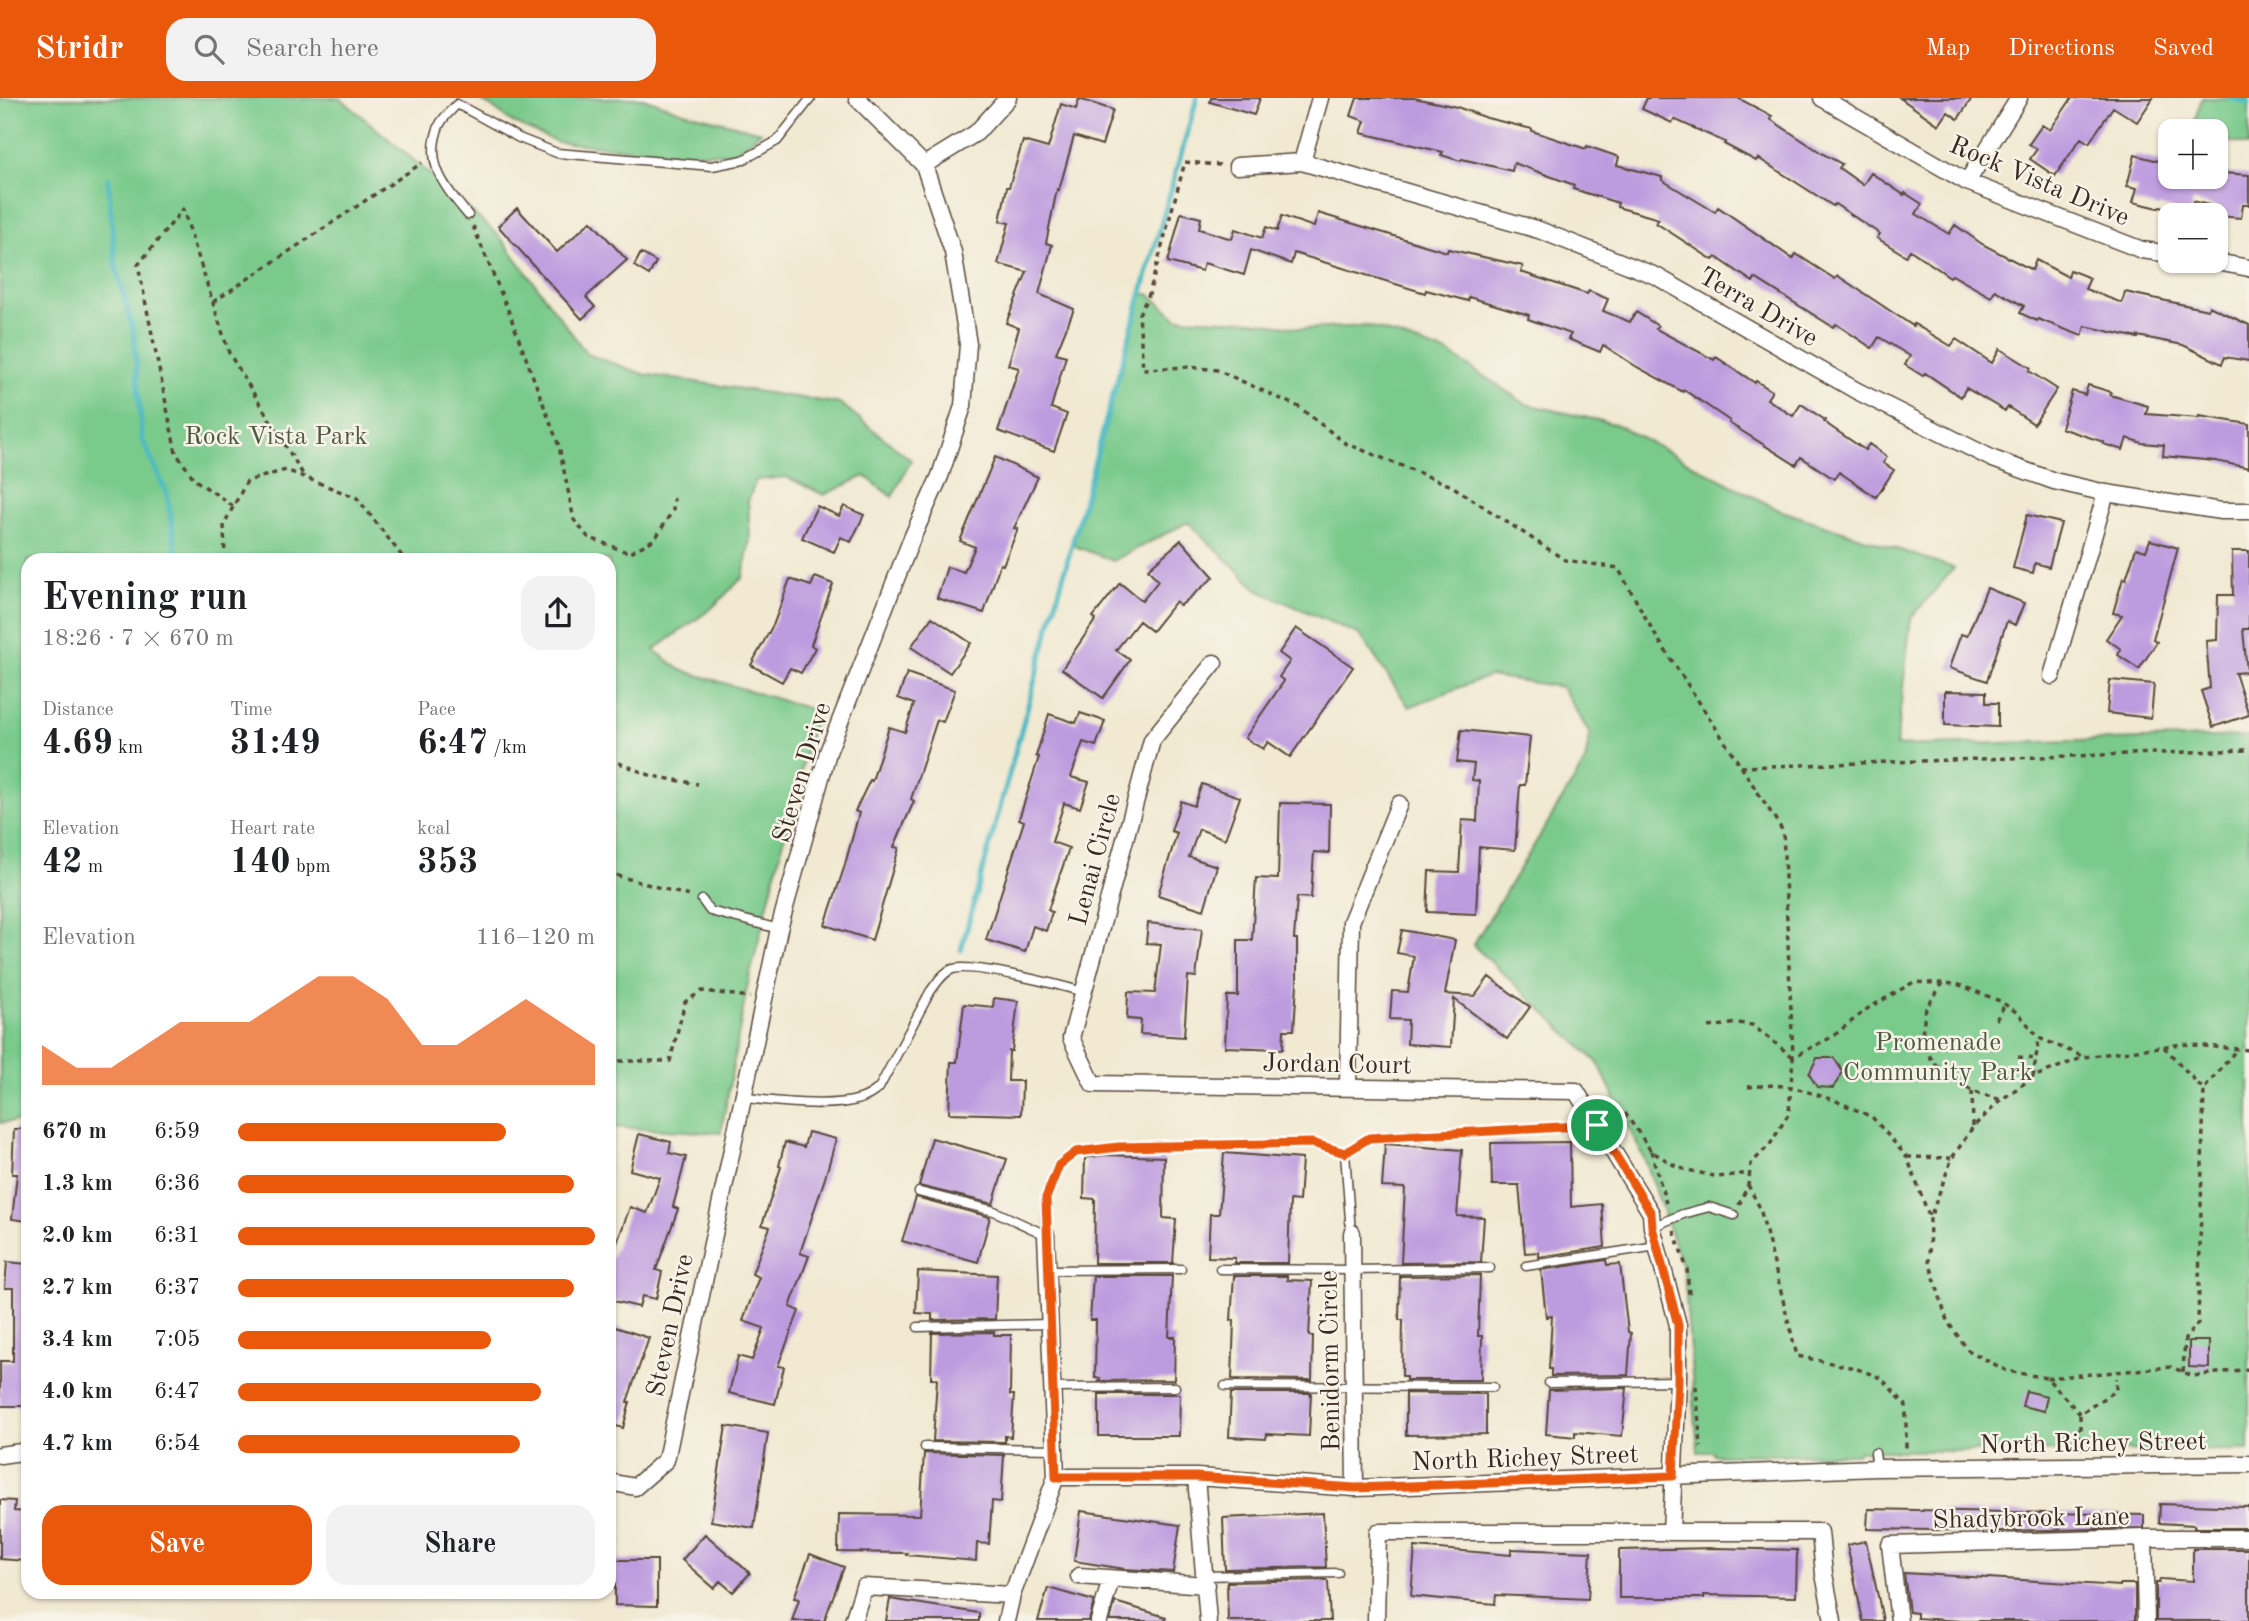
<!DOCTYPE html>
<html lang="en">
<head>
<meta charset="utf-8">
<style>
	body { margin:0; font-family:"Old Standard TT",serif; background:#f2f2f2; color:#202124; height:100vh; display:flex; flex-direction:column; font-size:26px; white-space:nowrap }
	* { box-sizing:border-box; margin:0 }
	p { font-size:23px; color:#757577 }
	.icon { flex:none; width:38px; height:38px; fill:none; stroke:currentColor; stroke-width:2; stroke-linecap:round; stroke-linejoin:round }
	.map { position:relative; flex:1; overflow:hidden }
	.sheet { position:absolute; left:21px; top:455px; width:595px; height:1046px; display:flex; flex-direction:column; background:#fff; border-radius:21px; box-shadow:0 2px 5px #0004 }
	.sheet>* { flex:none }
	.controls { position:absolute; left:2158px; top:21px; display:grid; gap:14px }
	.controls a { display:grid; place-items:center; width:70px; height:70px; border-radius:14px; background:#fff; box-shadow:0 2px 5px #0004; font-size:35px }
	.pin { position:absolute; display:grid; place-items:center; width:60px; height:60px; color:#fff; margin:-30px; border:4px solid #fff; border-radius:50%; box-shadow:0 2px 7px #0007 }
	.round { display:grid; place-items:center; flex:none; width:74px; height:74px; border-radius:21px; background:#f2f2f2 }
	.head { display:flex; align-items:center; justify-content:space-between; height:119px; padding:0 21px }
	h1 { font-size:38px; font-weight:700; line-height:52px }
	.stats { display:grid; grid-template-columns:repeat(3,1fr); gap:10px; height:119px; padding:7px 21px }
	.stats div { display:grid; align-content:center }
	.stats b { font-size:35px; font-weight:700 }
	.stats small { font-size:19px; font-weight:400 }
	.stats p { font-size:19px }
	.chart { height:196px; padding:14px 21px }
	.chart p { display:flex; justify-content:space-between }
	.chart svg { width:100%; height:126px; margin-top:7px; fill:#ea580c; opacity:.7 }
	.primary-button { display:flex; gap:14px; margin-top:auto; padding:14px 21px }
	.primary-button a { flex:1; height:80px; border-radius:21px; background:#ea580c; color:#fff; font-size:28px; font-weight:700; line-height:80px; text-align:center }
	.primary-button a+a { background:#f2f2f2; color:#202124 }
	ul { padding:0 21px; list-style:none; font-size:23px }
	li { display:grid; grid-template-columns:112px 84px 1fr; align-items:center; height:52px }
	li i { height:18px; border-radius:9px; background:#ea580c }
	header { display:flex; align-items:center; gap:42px; box-sizing:border-box; height:98px; padding:0 35px; background:#ea580c; color:#fff }
	header strong { font-size:33px }
	nav { display:flex; gap:38px; margin-inline-start:auto; font-size:24px }
	.search { width:490px; height:63px; background:#f2f2f2; display:flex; align-items:center; gap:18px; box-sizing:border-box; padding:0 24px; border-radius:21px; color:#757577; font-size:26px }
	.map>svg:first-child { display:block }
</style>
</head>
<body>
<header>
<strong>Stridr</strong>
<div class="search"><svg class="icon" aria-label="search" viewBox="0 0 24 24"><circle cx="10" cy="10" r="6"/><path d="M15 15l6 6"/></svg>Search here</div>
<nav><a>Map</a><a>Directions</a><a>Saved</a></nav>
</header>
<div class="map">
<svg width="2249" height="1523" viewBox="0 0 2249 1523">
	<rect width="100%" height="100%" fill="#f7f3e8"/>
	<filter id="ink" filterUnits="userSpaceOnUse"><feTurbulence type="fractalNoise" baseFrequency=".0143" numOctaves="2"/><feDisplacementMap in="SourceGraphic" scale="14" xChannelSelector="R" yChannelSelector="G"/><feConvolveMatrix kernelMatrix="1 2 1 2 8 2 1 2 1" color-interpolation-filters="sRGB"/></filter>
	<filter id="wash" filterUnits="userSpaceOnUse"><feTurbulence type="fractalNoise" baseFrequency=".00686" numOctaves="4" result="noise"/><feDisplacementMap in="SourceGraphic" scale="28" xChannelSelector="R" yChannelSelector="G"/><feGaussianBlur stdDeviation="1.57" result="paint"/><feColorMatrix in="noise" values="0 0 0 0 0 0 0 0 0 0 0 0 0 0 0 0 0 1.4 0 .05"/><feComposite in="paint" operator="in"/></filter>
	<g filter="url(#wash)">
		<rect width="100%" height="100%" fill="#f1e9d2"/>
		<path fill="#7aca8c" stroke="#5a7a55" stroke-width="2" d="M0,0H340L423,70L501,140L587,256L643,276L841,306L911,362L892,399L865,378L824,397L787,379L756,382L748,403L750,441L743,479L712,510L654,552L681,572L816,613L747,889L721,1035L609,1029V462H28V1022L0,1025Z
			M476,0H643L684,14L761,34L734,55H673L557,44L513,25L492,9Z
			M2202,0H2249V48L2216,40V33H2191Z
			M1141,196H1149L1177,220L1253,223L1304,231L1369,228L1450,256L1526,306L1615,326L1779,412L1954,470L1911,520L1896,648L2249,638V1352L1858,1353L1857,1356L1714,1357L1712,1354H1698L1684,1175L1647,1067L1598,965L1473,847L1585,664L1590,636L1562,589L1489,578L1409,609L1360,537L1259,493L1188,424L1113,463L1072,447Z"/>
		<g fill="none" stroke-linecap="round" stroke-linejoin="round">
			<path stroke="#4bbac2" stroke-width="5" d="M2230,0L2249,5
				M108,80L115,164L134,237L142,341L167,396L178,462
				M961,852L1117,282L1197,0"/>
		</g>
		<g id="blocks">
			<path fill="#bd9bdf" d="M1211,0H1260L1254,17L1210,4Z
				M1357,0H1414L1457,9L1487,20L1532,31V33L1586,51L1587,48L1619,59L1617,67L1662,79V82L1715,114L1718,109L1793,161L1796,156L1835,181L1838,178L1913,228L1914,226L1951,248L1956,241L1992,265L2000,251L2031,270L2029,273L2057,291L2034,326L2008,309L2005,313L1966,290L1961,299L1925,275L1923,278L1905,267L1910,258L1879,239L1872,250L1836,226L1833,229L1755,180L1753,184L1716,159L1713,162L1656,125L1659,121L1617,109L1618,105L1573,91L1574,87L1514,65L1512,73L1462,61L1461,63L1441,57L1443,54L1361,35L1365,23L1351,18Z
				M1647,0H1738L1772,18L1770,21L1823,56L1842,66L1839,70L1863,87L1871,75L1904,97L1905,95L1922,106L1916,116L1949,136L1955,127L1982,146L2032,172L2036,162L2068,179L2070,172L2090,180L2085,191L2122,205L2125,194L2208,212L2209,208L2249,227V263L2225,259L2222,266L2183,247L2138,238V240L2085,228L2082,238L2038,221L2037,223L2020,215L2024,208L1995,192L1991,199L1952,177L1950,179L1910,152L1906,158L1877,140L1880,136L1835,106L1833,108L1758,60L1756,63L1724,46L1725,44L1674,21L1672,25L1642,11Z
				M1900,0H1972L1958,21L1948,14L1939,27Z
				M2072,0H2153L2137,24L2113,9L2089,45L2081,40L2055,78L2030,61L2037,51L2029,46L2042,27L2050,32Z
				M1079,1L1113,12L1102,47L1074,38L1059,92L1057,91L1046,145L1052,147L1039,196L1074,211L1056,255L1066,258L1051,310L1067,316L1054,353L998,333L1019,270L1008,267L1019,230L1006,225L1027,174L998,166L1009,125L1000,123L1007,89H1009L1023,43L1048,50L1061,6L1076,11Z
				M2135,57L2170,66V79H2223V75L2249,77V107H2243L2241,120L2219,118L2220,110L2193,103L2190,116L2160,108L2159,110L2133,104L2137,90L2127,88Z
				M517,110L557,154L591,123L627,162L586,199L595,209L582,221L498,128Z
				M1181,115L1201,120L1199,131L1232,141L1235,131L1262,140L1266,129L1277,133L1282,118L1314,129L1318,115L1447,154L1448,151L1523,168L1521,174L1587,196L1589,193L1608,201L1603,213L1630,224L1636,214L1658,228L1656,231L1714,262L1716,259L1755,285L1756,283L1772,293L1767,301L1793,318L1801,306L1825,322L1824,324L1865,352L1869,346L1887,359L1883,365L1894,372L1876,399L1839,374L1834,381L1801,359L1796,367L1729,325L1730,323L1684,292L1683,294L1637,269L1603,247L1600,254L1568,241L1571,236L1528,221L1529,217L1469,199L1468,203L1426,192L1425,195L1294,155L1291,166L1251,152L1244,177L1204,165L1202,173L1168,164Z
				M641,155L656,164L649,177L634,168Z
				M2088,287L2111,294L2110,297L2148,308L2146,316L2199,320V318L2249,326V370L2216,363L2163,358L2164,347L2142,345L2127,340L2123,352L2103,346L2104,344L2061,330L2072,293L2085,297Z
				M995,359L1038,379L1014,430L1018,431L1003,467L1000,466L984,515L937,500L947,469L964,474L975,449L960,443Z
				M817,408L839,418L844,408L864,417L851,444L841,439L834,454L802,440Z
				M2027,417L2061,425L2049,469L2035,465L2033,475L2013,470Z
				M1181,442L1214,479L1180,508L1176,503L1152,533L1139,523L1116,552L1130,562L1103,600L1062,571L1096,521L1093,519L1120,485L1142,503L1158,483L1148,471Z
				M2150,442L2178,450L2153,541L2157,544L2139,571L2118,557L2121,551L2106,541L2122,517L2113,515L2123,480L2126,481L2136,450L2146,453Z
				M2232,453H2249V531H2243L2247,574L2235,575L2249,617L2213,629L2201,593L2210,590L2206,543L2217,542L2218,497H2233Z
				M815,479L833,486L811,547L815,550L801,575L790,570L782,584L751,567L774,525L790,481L811,488Z
				M1987,490L2024,505L2015,527L2007,523L1987,583L1949,570L1961,536L1967,538Z
				M932,519L971,545L950,575L911,549Z
				M1296,530L1353,569L1290,659L1268,644L1263,651L1245,640L1284,583L1279,579L1290,563L1279,555Z
				M907,575L955,592L943,624L937,622L911,701L914,703L894,749L899,750L872,842L825,827L844,770L859,715L855,713L870,682L872,683L889,629L905,634L914,606L898,600Z
				M2110,582L2154,586L2151,620L2107,615Z
				M1945,593L1986,594V605H1998V629L1945,627Z
				M1080,615L1105,623L1096,648L1083,644L1071,679L1089,684L1080,710L1064,705L1052,744L1069,750L1048,812L1052,814L1046,833L1033,828L1025,854L986,842L1024,723L1019,721L1039,659L1036,658L1049,616L1076,625Z
				M1461,632L1530,639L1525,687H1520L1515,752L1479,749L1476,816L1427,814L1429,773L1459,774L1462,722L1477,723L1479,683L1472,682L1474,666L1457,664Z
				M1202,686L1240,699L1225,741L1199,731L1189,759L1217,768L1204,812L1158,797L1177,735L1171,733L1181,703L1194,708Z
				M1280,705L1330,706L1329,755L1314,754L1311,800L1297,799L1294,841H1297V886L1294,932H1284L1283,951L1225,949L1227,898H1238V842H1252L1256,780L1278,781Z
				M1148,825L1202,831L1196,879L1188,878L1184,939L1140,936L1141,922L1127,921L1128,894L1155,895L1161,846L1146,845Z
				M1402,832L1455,842L1445,896L1475,898L1489,879L1530,909L1507,941L1454,901L1451,949L1407,946L1408,922L1390,921L1392,893L1408,894L1414,858L1397,855Z
				M994,900L1018,903L1012,953H1009L1008,983H1022L1021,1017L949,1015L951,964H957L964,906L993,909Z
				M1817,960H1834L1843,974L1833,990L1817,989L1809,976Z
				M14,1031H28V1123L12,1121L17,1076H12Z
				M808,1034L836,1041L825,1080L800,1155L809,1158L790,1209L799,1213L778,1268L784,1269L775,1306L729,1295L738,1258L752,1262L764,1230L743,1223L759,1179L752,1176L770,1129L762,1127L781,1069L779,1068L785,1044L804,1049Z
				M639,1036L671,1044L669,1055L686,1059L673,1109L678,1111L656,1172L662,1174L656,1201L642,1198L639,1209L609,1202V1167L630,1109L647,1115L660,1080L630,1072Z
				M932,1040L1007,1061L993,1106L919,1088Z
				M1570,1044L1571,1109L1602,1106L1605,1149L1539,1159V1154L1525,1155L1519,1087H1492L1491,1045Z
				M1385,1046L1462,1052L1457,1118L1484,1119L1481,1164L1401,1165L1405,1090L1382,1089Z
				M1224,1055L1302,1061L1299,1103L1290,1102L1288,1165H1235V1160L1208,1159L1210,1116H1219Z
				M1105,1057L1164,1059L1163,1120L1176,1121L1173,1165H1094L1095,1101L1084,1100L1085,1060Z
				M916,1099L990,1119L978,1164L902,1143Z
				M1606,1162L1607,1167L1620,1166L1628,1234L1631,1235L1628,1277L1551,1278V1271H1549L1552,1218L1546,1219L1541,1172Z
				M7,1164L28,1166V1308H0V1263H13V1190H5Z
				M918,1173L997,1177L995,1221L932,1222V1216L916,1215Z
				M1480,1177L1478,1238H1482L1481,1282H1406V1278H1402L1403,1222H1399L1400,1178Z
				M1093,1178H1172L1169,1239H1175L1174,1282L1099,1283L1100,1280H1095L1096,1222H1090Z
				M1234,1178H1287V1182L1312,1183L1309,1238H1313L1312,1282L1232,1281L1234,1222H1231Z
				M609,1227L649,1240L627,1304H630L623,1330L609,1326Z
				M994,1234V1237H1011L1010,1297H1014L1011,1339L1005,1338V1344L933,1343L937,1281H931L932,1235Z
				M2189,1243H2209V1270L2189,1269Z
				M1627,1290L1622,1338L1575,1334V1339L1546,1336L1549,1292Z
				M2026,1293L2047,1298L2044,1313L2022,1308Z
				M1231,1295H1311L1309,1338L1267,1336L1266,1341L1229,1339Z
				M1406,1295L1486,1296V1336L1406,1337Z
				M1099,1296H1180L1179,1338H1099Z
				M726,1328L768,1335L754,1430L711,1423Z
				M924,1355L1004,1357L1001,1404L992,1403L989,1446L977,1445L976,1463L906,1457L907,1455L838,1454L839,1416L920,1417Z
				M0,1402L15,1403L14,1413L28,1414L26,1463L0,1461Z
				M2160,1406L2249,1409V1430H2194V1427L2159,1425Z
				M1868,1411L2144,1417V1430L2000,1433L1867,1431Z
				M1081,1413L1180,1427L1173,1474L1125,1471L1074,1463Z
				M1323,1415L1326,1469L1225,1471L1223,1420Z
				M705,1436L750,1475L733,1494L720,1483L714,1490L682,1462Z
				M1866,1443L1879,1503L1883,1523H1863L1847,1447Z
				M1415,1449L1511,1457V1451L1591,1454L1588,1501L1496,1497L1495,1506L1411,1498Z
				M1717,1450L1797,1452L1796,1499L1704,1497V1500H1619V1452Z
				M2193,1451H2249V1523H2156V1485H2159L2160,1481L2193,1483Z
				M810,1456L844,1469L824,1523H792L799,1501L794,1500Z
				M615,1462H657V1508L615,1507Z
				M1904,1475L2120,1488V1486H2135V1523H1962L1917,1520V1515L1909,1514Z
				M1326,1482L1328,1484L1330,1523H1228L1227,1484Z
				M1048,1490L1094,1503L1089,1523H1038Z
				M890,1501L979,1515V1523H886Z
				M1115,1504L1166,1519L1165,1523H1110Z"/>
		</g>
	</g>
	<g filter="url(#ink)">
		<use href="#blocks" fill-opacity="0" stroke="#564739" stroke-width="2"/>
		<g fill="none" stroke-linecap="round" stroke-linejoin="round">
			<defs>
				<path id="lane" d="M468,117C445,89 424,66 439,28C442,20 451,13 457,6L519,40L557,55L712,68L743,62L777,43L811,0
					M702,802L710,813L779,831
					M743,999C771,1004 833,1010 860,1001C867,999 873,995 879,990L930,894C936,886 943,874 953,871C973,865 1060,887 1083,894
					M919,1094L994,1113L1046,1137V1100L1059,1067L1076,1054L1119,1049L1312,1045L1345,1055
					M1652,1129L1683,1116L1709,1109L1734,1117
					M1351,1135L1345,1055L1369,1040L1597,1027
					M1526,1168L1657,1148
					M1220,1171L1352,1172L1490,1170
					M1047,1172L1181,1171
					M918,1229L1049,1226
					M1549,1285L1678,1283
					M1225,1288L1493,1289
					M1052,1290L1175,1289
					M925,1349L1055,1351
					M1875,1355L1877,1370
					M1205,1478L1338,1475"/>
				<path id="street" d="M1822,0L1967,84L2142,152L2170,156
					M1302,64L1320,0
					M924,67L976,35L1008,0
					M1237,68L1302,64L1539,132L1656,178L1857,293L1993,361L2054,383L2106,395L2221,413H2249
					M1967,84L2019,0
					M2211,163L2249,170
					M1214,565L1152,642L1071,940L1093,986L1576,993L1651,1115L1652,1129L1678,1227V1283L1671,1434
					M2052,578L2106,395
					M1348,989L1351,824L1399,706
					M1352,1135L1355,1390
					M0,1357L28,1353
					M1056,1379H1196L1355,1390L1877,1370L2249,1366
					M1196,1379L1208,1523
					M609,1384L635,1389L666,1362L779,831L828,654L912,440L940,378L963,308L968,246L953,154L924,67L857,0
					M2144,1440L2146,1523
					M1079,1478L1206,1487
					M853,1523L864,1489L1012,1497
					M1006,1523L1012,1497L1056,1379L1046,1137
					M1099,1523L1111,1481
					M1376,1523L1378,1434H1820L1824,1476L1833,1523
					M1899,1523L1890,1447L2144,1440H2249"/>
			</defs>
			<use href="#lane" stroke="#564739" stroke-width="11"/>
			<use href="#street" stroke="#564739" stroke-width="19"/>
			<path stroke="#564739" stroke-width="3.5" stroke-dasharray="5 5" stroke-linecap="butt" d="M1220,67L1185,64L1149,196L1139,216L1143,271L1189,269L1217,272L1299,309L1345,345L1452,388L1565,462L1618,470L1654,535L1783,733L1793,959
				M473,128L508,212L559,348L574,422L588,439L629,455L655,441L673,412L674,400
				M213,204L422,65
				M233,408L195,382L176,355L138,167L183,111L229,255L304,378
				M225,462L224,426L247,383L286,372L357,400L405,462
				M609,661L652,678L698,686
				M1741,669L2249,652
				M609,771L615,777L689,798
				M1943,885L1926,910L1921,942L1933,964L1952,979L1972,993L2001,1002
				M1996,922L2005,906
				M1709,929L1738,925L1752,927L1793,959
				M2164,949L2203,991
				M2018,959L2036,961
				M609,963H670L685,904L702,893L750,899
				M1952,979L1964,963
				M2033,979L2039,940
				M1748,989L1773,987L1792,989L1834,1002L1872,1019L1907,1059L1929,1118
				M1972,993L1973,1029
				M1625,1015L1651,1053L1679,1070L1718,1079L1749,1075
				M1651,1053L1666,1105
				M1907,1059L1951,1060
				M1748,1087L1760,1110L1797,1258L1855,1270L1881,1280L1906,1307V1352
				M1739,1107L1748,1087L1751,1066L1771,1045L1789,1015L1793,959L1832,939L1867,911L1914,884L1957,886L2000,903L2019,916L2039,940L2082,958
				M1674,1133L1687,1171L1689,1196
				M2183,1274L2185,1241L2198,1225L2204,991L2237,951
				M2047,1280L2171,1269L2193,1278L2249,1271
				M1696,1288L1701,1349
				M2080,1316L2047,1280L2007,1273L1968,1252L1947,1223L1929,1163L1930,1120L1952,1060L1973,1029L2001,1002L2033,979L2084,959L2182,946L2249,952
				M2080,1352V1316L2116,1292V1280"/>
			<use href="#lane" stroke="#fff" stroke-width="8"/>
			<use href="#street" stroke="#fff" stroke-width="16"/>
		</g>
	</g>
	<g fill="none" stroke-linecap="round" stroke-linejoin="round" filter="url(#ink)">
		<defs>
			<path id="route" d="M1597,1027L1651,1115L1652,1129L1678,1227V1283L1673,1378L1355,1390L1196,1379H1056L1046,1100L1059,1067L1076,1054L1119,1049L1312,1045L1345,1055L1369,1040Z"/>
		</defs>
		<use href="#route" stroke="#fff" stroke-width="14"/>
		<use href="#route" stroke="#ea580c" stroke-width="9"/>
	</g>
	<g text-anchor="middle" stroke-width="5" stroke-linejoin="round" paint-order="stroke">
		<g font-size="26" fill="#3b2a1e" stroke="#f7f3e8">
			<text transform="translate(2040 82) rotate(23)" y="9">Rock Vista Drive</text>
			<text transform="translate(1759 208) rotate(30)" y="9">Terra Drive</text>
			<text transform="translate(801 674) rotate(-73)" y="9">Steven Drive</text>
			<text transform="translate(1094 761) rotate(-75)" y="9">Lenai Circle</text>
			<text transform="translate(1337 965) rotate(1)" y="9">Jordan Court</text>
			<text transform="translate(669 1227) rotate(-78)" y="9">Steven Drive</text>
			<text transform="translate(1329 1263) rotate(-91)" y="9">Benidorm Circle</text>
			<text transform="translate(2093 1344) rotate(-1)" y="9">North Richey Street</text>
			<text transform="translate(1525 1359) rotate(-2)" y="9">North Richey Street</text>
			<text transform="translate(2031 1419) rotate(-1)" y="9">Shadybrook Lane</text>
		</g>
		<g font-size="26" fill="#4e5a3f" stroke="#f7f3e8">
			<text x="276" y="346">Rock Vista Park</text>
			<text x="1938" y="952">Promenade<tspan x="1938" dy="30">Community Park</tspan></text>
		</g>
	</g>
</svg>
<div class="controls">
<a>+</a>
<a>−</a>
</div>
<div class="pin" style="left:1597px;top:1027px;background:#1e9e55"><svg class="icon" aria-label="arrive" viewBox="0 0 24 24"><path d="M6 21V4h12l-3 4 3 4H6"/></svg></div>
<section class="sheet">
<div class="head"><div><h1>Evening run</h1><p>18:26 · 7 × 670 m</p></div><a class="round"><svg class="icon" aria-label="share" viewBox="0 0 24 24"><path d="M12 15V3M7 8l5-5 5 5M5 13v7h14v-7"/></svg></a></div>
<div class="stats">
<div><p>Distance</p><b>4.69<small> km</small></b></div>
<div><p>Time</p><b>31:49</b></div>
<div><p>Pace</p><b>6:47<small> /km</small></b></div>
</div>
<div class="stats">
<div><p>Elevation</p><b>42<small> m</small></b></div>
<div><p>Heart rate</p><b>140<small> bpm</small></b></div>
<div><p>kcal</p><b>353</b></div>
</div>
<div class="chart"><p><span>Elevation</span>116–120 m</p>
<svg viewBox="0 0 160 44" preserveAspectRatio="none"><path d="M0 44V30L10 38L20 38L30 30L40 22L50 22L60 22L70 14L80 6L90 6L100 14L110 30L120 30L130 22L140 14L150 22L160 30V44z"/></svg>
</div>
<ul>
<li><b>670 m</b>6:59<i style="width:75%"></i></li>
<li><b>1.3 km</b>6:36<i style="width:94%"></i></li>
<li><b>2.0 km</b>6:31<i style="width:100%"></i></li>
<li><b>2.7 km</b>6:37<i style="width:94%"></i></li>
<li><b>3.4 km</b>7:05<i style="width:71%"></i></li>
<li><b>4.0 km</b>6:47<i style="width:85%"></i></li>
<li><b>4.7 km</b>6:54<i style="width:79%"></i></li>
</ul>
<div class="primary-button"><a>Save</a><a>Share</a></div>
</section>
</div>
</body>
</html>
